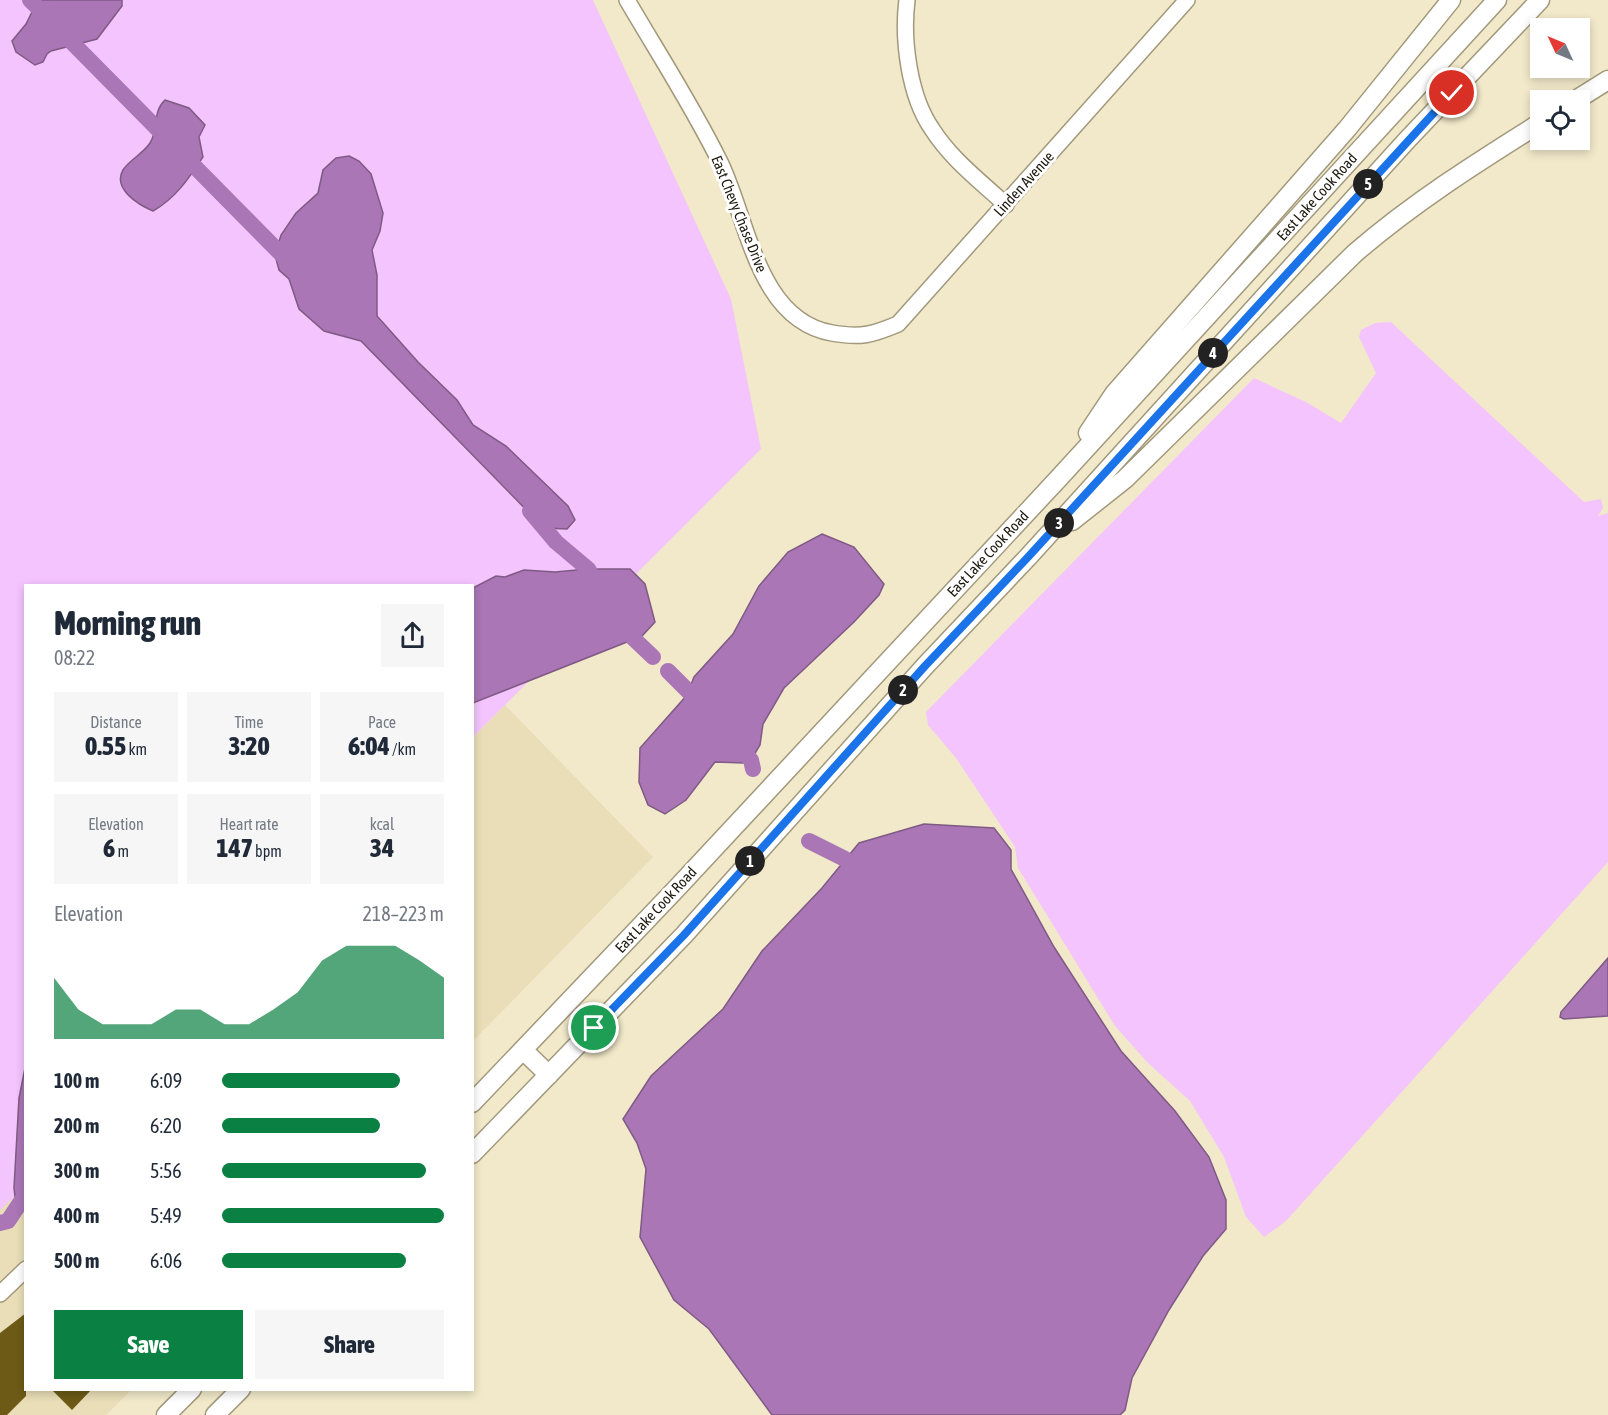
<!DOCTYPE html>
<html lang="en">
<head>
<meta charset="utf-8">
<style>
	body { margin:0; font-family:"Asap Condensed",sans-serif; background:#f6f6f7; color:#1f2937; height:100vh; display:flex; flex-direction:column; font-size:22px; white-space:nowrap }
	* { box-sizing:border-box; margin:0 }
	p { font-size:20px; color:#747a83 }
	.icon { flex:none; width:33px; height:33px; fill:none; stroke:currentColor; stroke-width:2; stroke-linecap:round; stroke-linejoin:round }
	.map { position:relative; flex:1; overflow:hidden }
	.drawer { position:absolute; left:24px; top:584px; width:450px; height:807px; display:flex; flex-direction:column; background:#fff; border-radius:0px; box-shadow:0 3px 9px #0003 }
	.drawer>* { flex:none }
	.needle { width:39px; rotate:314deg }
	.fabs { position:absolute; left:1530px; top:18px; display:grid; gap:12px }
	.fabs a { display:grid; place-items:center; width:60px; height:60px; border-radius:0px; background:#fff; box-shadow:0 3px 9px #0003; font-size:30px }
	.pin { position:absolute; display:grid; place-items:center; width:51px; height:51px; color:#fff; margin:-26px; border:3px solid #fff; border-radius:50%; box-shadow:0 2px 6px #0007 }
	.km { position:absolute; width:30px; height:30px; margin:-15px; border-radius:50%; background:#222; color:#fff; font-size:16px; line-height:30px; text-align:center }
	.round { display:grid; place-items:center; flex:none; width:63px; height:63px; border-radius:0px; background:#f6f6f7 }
	.headline { display:flex; align-items:center; justify-content:space-between; height:102px; padding:0 30px }
	h1 { font-size:33px; font-weight:800; line-height:45px }
	.metrics { display:grid; grid-template-columns:repeat(3,1fr); gap:9px; height:102px; padding:6px 30px }
	.metrics div { display:grid; align-content:center; border-radius:0px; background:#f6f6f7; text-align:center }
	.metrics b { font-size:26px; font-weight:800 }
	.metrics small { font-size:16px; font-weight:400 }
	.metrics p { font-size:16px }
	.chart { height:168px; padding:12px 30px }
	.chart p { display:flex; justify-content:space-between }
	.chart svg { width:100%; height:108px; margin-top:6px; fill:#0b8043; opacity:.7 }
	.button { display:flex; gap:12px; margin-top:auto; padding:12px 30px }
	.button a { flex:1; height:69px; border-radius:0px; background:#0b8043; color:#fff; font-size:24px; font-weight:800; line-height:69px; text-align:center }
	.button a+a { background:#f6f6f7; color:#1f2937 }
	ul { padding:0 30px; list-style:none; font-size:20px }
	li { display:grid; grid-template-columns:96px 72px 1fr; align-items:center; height:45px }
	li i { height:15px; border-radius:8px; background:#0b8043 }
	.map>svg:first-child { display:block }
</style>
</head>
<body>
<div class="map">
<svg width="1608" height="1415" viewBox="0 0 1608 1415">
	<rect width="100%" height="100%" fill="#f2e9ca"/>
	<path fill="#e9deb7" d="M505,705L653,857L473,1041V737Z
		M25,1185L26,1389H132L106,1415H0V1210Z"/>
	<path fill="#f3c4fe" d="M0,0H593L731,299L761,449L473,737L472,585H26V1185L0,1210Z
		M1391,322L1584,502L1601,499L1603,508L1598,516L1608,513V862L1286,1221L1264,1237L1246,1217L1224,1157L1190,1101L1147,1062L1115,1026L1018,868L1015,847L956,758L928,725L926,712L1254,378L1306,402L1341,423L1376,373L1359,337L1361,330L1375,323Z"/>
	<path fill="#aa76b6" stroke="#7f5a84" stroke-width="1.5" d="M38,0H122V6L97,39L51,51L47,54L43,62L35,65L16,52L12,41L26,24Z
		M165,100L189,108L205,125L199,137L203,157C189,178 176,198 153,211C139,205 112,189 123,170C129,160 143,154 150,143C159,129 152,112 165,100Z
		M349,156L359,161L371,174L383,213L380,231L372,250L377,275V316L418,362L457,400L473,425L506,446L568,506L575,520L567,529L544,528L361,341L324,331L299,309L289,279L279,270L275,255L281,235L296,213L318,193L323,170L336,158Z
		M822,534L854,547L884,584L879,595L854,622L784,688L763,724L760,745L751,760L744,763L715,762L686,800L665,814L648,805L639,782L640,748L687,695L694,677L733,634L759,586L788,552Z
		M588,569H630L645,584L655,622L642,636L473,703V588L496,576L505,577L524,570L555,572Z
		M924,824L994,828L1011,850V869L1054,947L1121,1051L1175,1111L1209,1157L1226,1200V1229L1203,1256L1169,1310L1132,1378L1125,1410L1120,1415H772L709,1329L674,1300L640,1237L646,1169L637,1143L623,1119L651,1076L723,1009L762,951L822,888L859,843Z
		M1608,958V1016L1564,1019L1560,1017L1561,1012Z
		M25,1068V1200L15,1197L14,1188L19,1098Z"/>
	<g fill="none" stroke-linecap="round" stroke-linejoin="round">
		<path stroke="#aa76b6" stroke-width="16" d="M30,0L291,264
			M530,511L556,542L588,569L598,587
			M620,621L633,638L653,657
			M668,671L703,706
			M736,743L751,760L753,769
			M809,841L845,859
			M0,1223L8,1221L22,1200"/>
	</g>
	<path fill="#6c5a16" d="M26,1313V1396L7,1415H0V1333Z
		M51,1389H92L72,1410Z"/>
	<g fill="none" stroke-linecap="round" stroke-linejoin="round">
		<defs>
			<path id="minor" d="M627,0C658,53 693,107 720,162C748,219 757,320 832,333C861,338 872,335 898,324L1187,0
				M907,0C902,39 909,96 932,129C951,159 980,181 1006,205
				M0,1294L26,1269"/>
			<path id="major" d="M1576,100L1608,80
				M1088,433L1114,394L1347,129L1451,0
				M1072,521L1125,479L1355,253C1413,203 1476,163 1540,123
				M523,1050L549,1075
				M472,1103L677,888L1058,479L1497,0
				M472,1154L684,935L925,666L1029,556L1408,139L1540,0
				M166,1415L192,1389
				M215,1415L241,1389"/>
		</defs>
		<use href="#minor" stroke="#a2997c" stroke-width="18"/>
		<use href="#major" stroke="#a2997c" stroke-width="21"/>
		<use href="#minor" stroke="#fff" stroke-width="15"/>
		<use href="#major" stroke="#fff" stroke-width="18"/>
	</g>
	<g fill="none" stroke-linecap="round" stroke-linejoin="round">
		<defs>
			<path id="route" d="M594,1028L684,935L925,666L1029,556L1452,93"/>
		</defs>
		<use href="#route" stroke="#fff" stroke-width="12"/>
		<use href="#route" stroke="#1a73e8" stroke-width="8"/>
	</g>
	<g text-anchor="middle" stroke-width="6" stroke-linejoin="round" paint-order="stroke">
		<g font-size="15" fill="#1c190e" stroke="#fff">
			<text transform="translate(1024 184) rotate(-48)" y="5">Linden Avenue</text>
			<text transform="translate(1317 197) rotate(-48)" y="5">East Lake Cook Road</text>
			<text transform="translate(739 214) rotate(68)" y="5">East Chevy Chase Drive</text>
			<text transform="translate(988 554) rotate(-47)" y="5">East Lake Cook Road</text>
			<text transform="translate(656 910) rotate(-47)" y="5">East Lake Cook Road</text>
		</g>
	</g>
</svg>
<div class="fabs">
<a><svg class="needle" viewBox="-14 -14 28 28"><path d="M0-13l5 13h-10z" fill="#e53935"/><path d="M0 13l5-13h-10z" fill="#747a83"/></svg></a>
<a><svg class="icon" aria-label="locate" viewBox="0 0 24 24"><circle cx="12" cy="12" r="6"/><path d="M12 2v4M12 18v4M2 12h4M18 12h4"/></svg></a>
</div>
<div class="pin" style="left:594px;top:1028px;background:#1e9e55"><svg class="icon" aria-label="arrive" viewBox="0 0 24 24"><path d="M6 21V4h12l-3 4 3 4H6"/></svg></div>
<div class="pin" style="left:1452px;top:93px;background:#d93025"><svg class="icon" aria-label="check" viewBox="0 0 24 24"><path d="M5 12l5 5 9-10"/></svg></div>
<b class="km" style="left:750px;top:861px">1</b>
<b class="km" style="left:903px;top:690px">2</b>
<b class="km" style="left:1059px;top:523px">3</b>
<b class="km" style="left:1213px;top:353px">4</b>
<b class="km" style="left:1368px;top:184px">5</b>
<section class="drawer">
<div class="headline"><div><h1>Morning run</h1><p>08:22</p></div><a class="round"><svg class="icon" aria-label="share" viewBox="0 0 24 24"><path d="M12 15V3M7 8l5-5 5 5M5 13v7h14v-7"/></svg></a></div>
<div class="metrics">
<div><p>Distance</p><b>0.55<small> km</small></b></div>
<div><p>Time</p><b>3:20</b></div>
<div><p>Pace</p><b>6:04<small> /km</small></b></div>
</div>
<div class="metrics">
<div><p>Elevation</p><b>6<small> m</small></b></div>
<div><p>Heart rate</p><b>147<small> bpm</small></b></div>
<div><p>kcal</p><b>34</b></div>
</div>
<div class="chart"><p><span>Elevation</span>218–223 m</p>
<svg viewBox="0 0 160 44" preserveAspectRatio="none"><path d="M0 44V19L10 32L20 38L30 38L40 38L50 32L60 32L70 38L80 38L90 32L100 25L110 12L120 6L130 6L140 6L150 12L160 19V44z"/></svg>
</div>
<ul>
<li><b>100 m</b>6:09<i style="width:80%"></i></li>
<li><b>200 m</b>6:20<i style="width:71%"></i></li>
<li><b>300 m</b>5:56<i style="width:92%"></i></li>
<li><b>400 m</b>5:49<i style="width:100%"></i></li>
<li><b>500 m</b>6:06<i style="width:83%"></i></li>
</ul>
<div class="button"><a>Save</a><a>Share</a></div>
</section>
</div>
</body>
</html>
